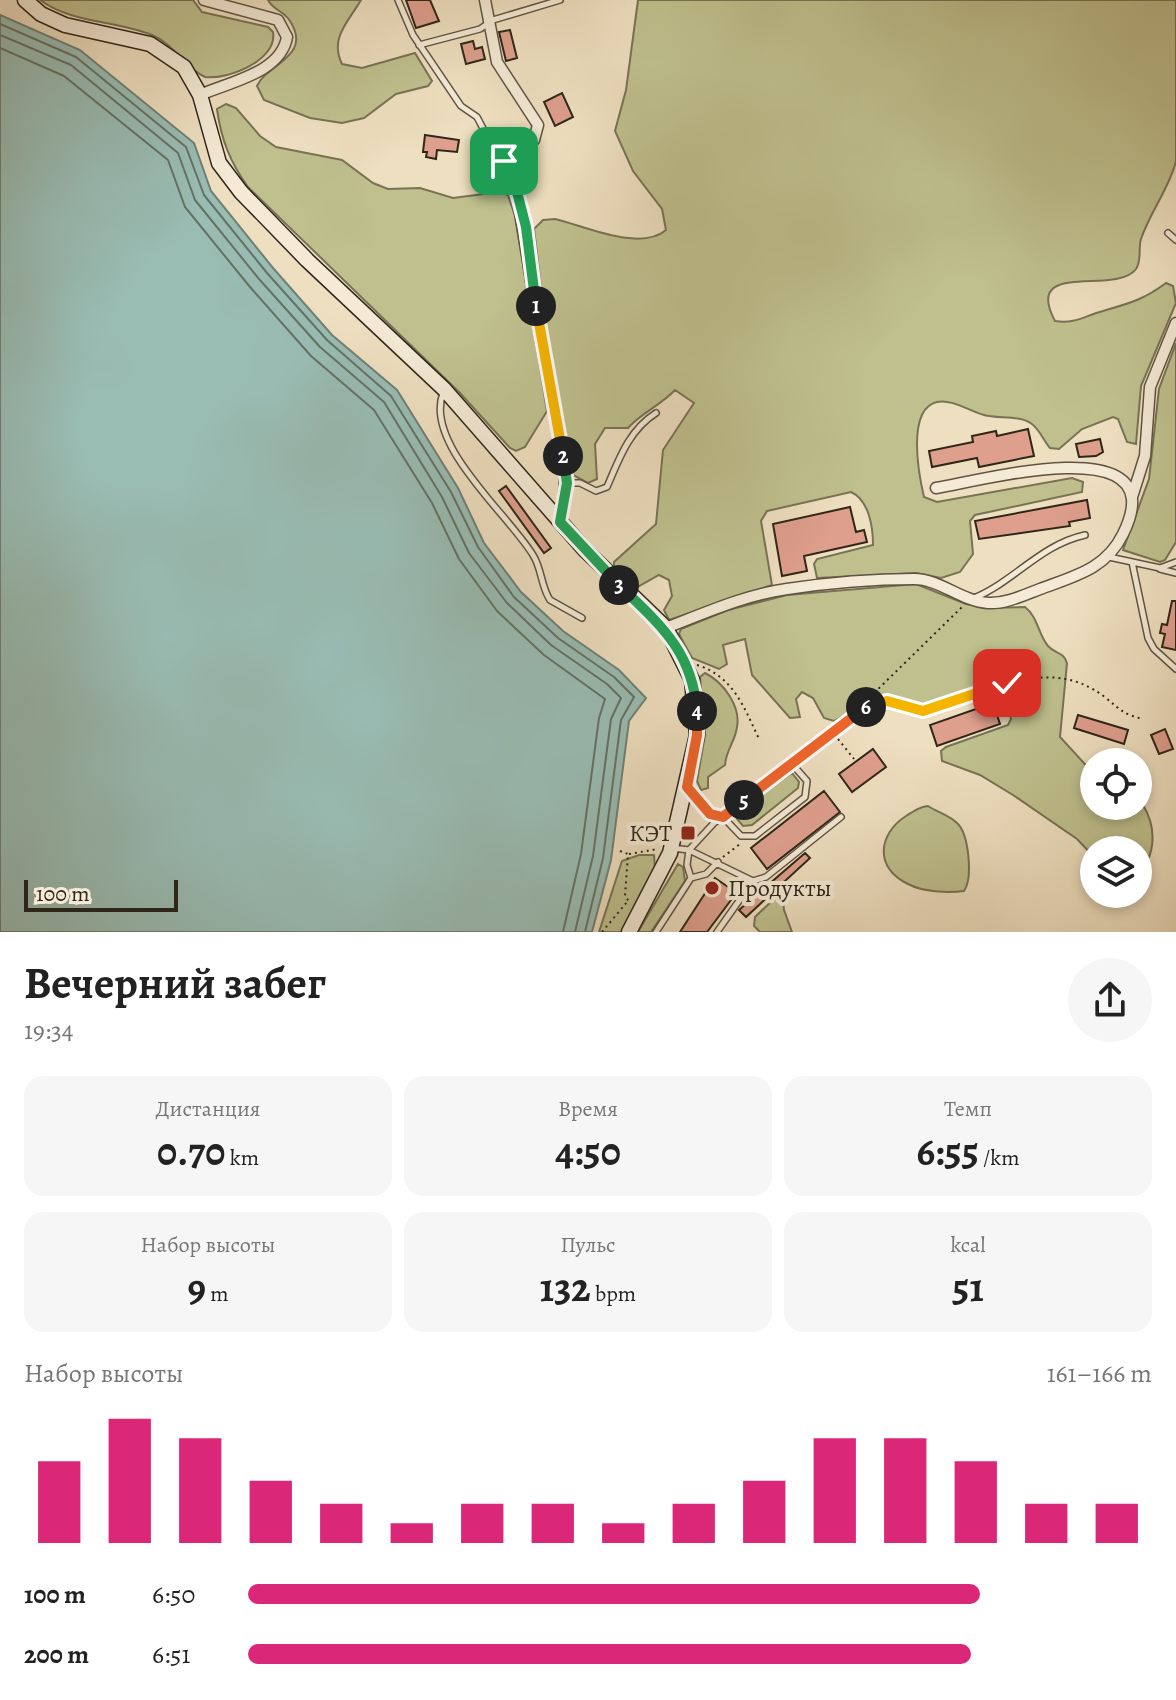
<!DOCTYPE html>
<html lang="ru">
<head>
<meta charset="utf-8">
<style>
	body { margin:0; font-family:Alegreya,serif; background:#f6f6f6; color:#222; height:100vh; display:flex; flex-direction:column; font-size:30px; white-space:nowrap }
	* { box-sizing:border-box; margin:0 }
	p { font-size:26px; color:#767676 }
	.icon { flex:none; width:44px; height:44px; fill:none; stroke:currentColor; stroke-width:2; stroke-linecap:round; stroke-linejoin:round }
	.map { position:relative; height:932px; overflow:hidden }
	.drawer { display:flex; flex-direction:column; background:#fff; flex:1 }
	.drawer>* { flex:none }
	.tools { position:absolute; left:1080px; top:748px; display:grid; gap:16px }
	.tools a { display:grid; place-items:center; width:72px; height:72px; border-radius:50%; background:#fff; box-shadow:0 4px 12px #0003; font-size:40px }
	.scale { position:absolute; left:24px; bottom:20px; width:154px; box-sizing:border-box; padding-left:8px; border:4px solid #2f261a; border-top:0; font-size:22px; line-height:28px; white-space:nowrap; color:#2f261a; -webkit-text-stroke:6px #f4ead6; paint-order:stroke }
	.pin { position:absolute; display:grid; place-items:center; width:68px; height:68px; color:#fff; margin:-34px; border-radius:16px; box-shadow:0 4px 12px #0006 }
	.km { position:absolute; width:40px; height:40px; margin:-20px; border-radius:50%; background:#222; color:#fff; font-size:22px; line-height:40px; text-align:center }
	.round { display:grid; place-items:center; flex:none; width:84px; height:84px; border-radius:42px; background:#f6f6f6 }
	.head { display:flex; align-items:center; justify-content:space-between; height:136px; padding:0 24px }
	h1 { font-size:44px; font-weight:600; line-height:60px }
	.figures { display:grid; grid-template-columns:repeat(3,1fr); gap:12px; height:136px; padding:8px 24px }
	.figures div { display:grid; align-content:center; border-radius:20px; background:#f6f6f6; text-align:center }
	.figures b { font-size:40px; font-weight:600 }
	.figures small { font-size:22px; font-weight:400 }
	.figures p { font-size:22px }
	.chart { height:224px; padding:16px 24px }
	.chart p { display:flex; justify-content:space-between }
	.chart svg { width:100%; height:144px; margin-top:8px; stroke:#db2777; stroke-width:6 }
	ul { padding:0 24px; list-style:none; font-size:26px }
	li { display:grid; grid-template-columns:128px 96px 1fr; align-items:center; height:60px }
	li i { height:20px; border-radius:10px; background:#db2777 }
	.map>svg:first-child { display:block }
</style>
</head>
<body>
<div class="map">
<svg width="1176" height="932" viewBox="0 0 1176 932">
	<rect width="100%" height="100%" fill="#eedfc0"/>
	<filter id="stains"><feTurbulence type="fractalNoise" baseFrequency=".0025" numOctaves="4"/><feColorMatrix values="0 0 0 0 .2 0 0 0 0 .09 0 0 0 0 .02 0 0 0 .5 -.17"/></filter>
	<radialGradient id="worn" r=".72"><stop offset=".6" stop-color="#630" stop-opacity="0"/><stop offset="1" stop-color="#630" stop-opacity=".3"/></radialGradient>
	<path fill="#bfc08e" stroke="#777354" stroke-width="2" d="M40,0H193L202,12L268,27L273,32C278,60 228,80 205,77C185,68 174,44 152,35C115,20 73,24 40,0Z
		M268,0H361C349,21 329,38 342,64L362,68L415,53L432,81L428,86L396,94L364,118L342,123L310,118L264,100L257,86C266,64 313,57 290,21C284,11 273,10 268,0Z
		M638,0H1176C1176,39 1176,78 1176,117C1176,131 1176,148 1176,161C1170,187 1150,212 1141,239C1138,249 1142,260 1136,269C1116,296 1022,259 1055,321C1076,324 1084,316 1103,311C1130,303 1143,300 1166,283L1173,286L1176,303L1141,386L1136,444L1127,442L1118,419L1113,417L1082,429L1059,449L1050,448C1044,441 1039,429 1032,424C1021,415 998,419 984,415C969,411 953,399 937,402C906,409 919,476 924,497L937,502L1072,478L1083,482L1082,492L975,515L970,521L973,554L960,572L941,578L916,573L817,578L814,564L817,559L873,545C873,527 869,500 851,492L767,511L761,521L772,585L669,620L664,610L672,596L669,580L659,575L634,589L614,570V562L656,524L663,450L694,403L675,390C660,406 642,412 628,428H605L595,444L597,479L588,483L571,474L546,330L534,229L543,220L555,219C585,226 640,252 666,230L662,209L633,171L615,131L626,90Z
		M226,104L236,108L260,136L276,147L342,160L373,183L388,189L420,188L453,198L499,192L508,195L515,216L547,411L525,447L516,451L510,448L460,393L248,187C230,162 221,139 217,109Z
		M1176,343V542L1165,560L1160,562L1123,550L1149,479L1159,389Z
		M916,584L966,604L991,608L1025,607C1038,617 1038,634 1048,646C1055,654 1063,651 1067,663L1060,737L1094,774V806H1138V803L1143,805C1156,826 1157,855 1138,873V850H1094V857L1077,839L1013,795L980,775L942,761L941,751L946,747L1008,725L1011,719L1001,684L992,682L924,705L890,695L877,697L834,721L824,718L813,698L802,692L796,699L800,717L790,718L752,675L745,639L723,645L727,664L719,669L692,658L679,634L681,629L728,610L787,595Z
		M705,673C723,682 741,706 737,727C735,742 726,750 725,765L708,777V788L701,790L697,781L705,735L700,677Z
		M792,773L799,782L798,788L752,825L743,826L737,819L738,811Z
		M928,806C937,812 949,815 957,823C969,834 973,878 964,891C947,893 923,892 908,884C874,868 878,834 906,816C914,811 919,807 928,806Z
		M639,855H654L655,868L621,932H599L622,861Z
		M678,864L683,867L685,881L651,932H638Z
		M776,897L783,898L784,910L792,932H760L754,926L755,917Z"/>
	<path fill="#99bcb3" stroke="#6f8076" stroke-width="2" d="M0,15L80,50L194,143L211,191L273,268L332,335L397,390L458,488L484,543L521,592L563,631L619,670L646,698L629,721L611,860L592,932H0Z"/>
	<g fill="none" stroke-linecap="round" stroke-linejoin="round">
		<path stroke="#647166" stroke-width="2" d="M0,24L76,57L186,147L204,195L267,273L327,340L391,396L451,492L478,547L514,597L558,638L614,677L634,697L621,720L603,858L585,932
			M0,35L71,65L178,153L195,200L259,279L320,347L384,402L442,497L469,553L507,603L551,645L607,684L621,698L611,719L593,856L575,932
			M0,48L64,76L168,160L185,207L250,287L311,356L374,410L432,503L459,559L497,611L544,655L605,699L599,718L581,854L563,932"/>
	</g>
	<path fill="#de9f8d" stroke="#2f261a" stroke-width="2" d="M406,0H430L439,21L416,28Z
		M510,30L517,58L506,61L499,32Z
		M473,41L475,49L482,47L485,59L466,64L461,44Z
		M562,93L573,117L555,126L544,102Z
		M425,135L459,140L457,152L437,150L436,159L426,157L427,152H423Z
		M1028,429L1034,456L979,467L977,458L932,467L929,451L973,442L972,436L996,431L997,436Z
		M1100,439L1103,452L1096,456L1079,457L1076,444Z
		M506,486L551,548L544,553L499,491Z
		M1087,500L1090,518L1069,522L1070,526L979,539L975,521Z
		M850,507L856,532L864,530L867,542L804,556L807,571L782,576L773,524Z
		M1172,601H1176V650L1162,647L1165,634L1160,633L1162,624L1167,625Z
		M993,703L1000,724L937,746L930,725Z
		M1078,715L1128,730L1124,744L1074,728Z
		M1165,729L1173,749L1159,754L1151,735Z
		M873,749L886,767L852,792L839,774Z
		M824,791L840,812L767,869L751,848Z
		M805,853L810,858L746,917L739,910Z
		M715,878L734,891V896L707,932H680Z"/>
	<g fill="none" stroke-linecap="round" stroke-linejoin="round">
		<defs>
			<path id="service" d="M398,0L413,35L461,106L477,117L499,159L509,161
				M419,45L480,29L493,20L560,0
				M1168,233L1176,240
				M443,393C424,444 508,514 533,555C542,569 541,587 550,600L582,618
				M567,483H580L596,491L607,487C619,459 629,430 656,413
				M1109,557L1160,568L1176,562
				M1132,562L1148,638L1154,649L1176,669
				M1160,569L1176,573
				M974,598C1015,581 1040,545 1085,535
				M688,788L710,814L723,817L741,836H755L805,797L807,781L792,764
				M672,848L689,850L753,881
				M691,878L687,865L689,850L714,823L865,707L887,701L923,711L997,686
				M656,932L691,878L706,874L718,862
				M717,932L753,881L766,877L841,817"/>
			<path id="minor" d="M485,0L497,62L538,125L534,140L509,161C524,219 529,276 540,335C550,396 575,461 560,522
				M200,95C229,82 281,73 287,37L278,20L204,0
				M1132,497L1145,456L1150,387L1176,323
				M666,628C705,613 745,595 787,589C827,583 873,579 914,579C940,579 961,601 988,603C1006,604 1024,595 1040,589C1075,576 1106,569 1123,534C1128,524 1133,511 1132,499C1126,440 974,482 936,488"/>
			<path id="secondary" d="M25,0L41,14L65,25L150,44L184,67L200,95L219,163L241,192L307,260L444,389L585,550L666,628L692,680L697,735L670,853L629,932"/>
		</defs>
		<use href="#service" stroke="#5f5444" stroke-width="8"/>
		<use href="#minor" stroke="#5f5444" stroke-width="13"/>
		<use href="#secondary" stroke="#2f261a" stroke-width="17"/>
		<path stroke="#2f261a" stroke-width="2" stroke-dasharray="2 4" stroke-linecap="butt" d="M697,665C733,676 744,707 759,739
			M1005,684C1043,674 1074,673 1106,698C1119,709 1125,715 1143,719
			M870,697L963,606
			M838,739L854,759
			M620,851L628,854L625,896L630,903
			M629,854L658,849
			M723,857L740,844
			M602,932L627,902"/>
		<use href="#service" stroke="#f4ead6" stroke-width="5"/>
		<use href="#minor" stroke="#f4ead6" stroke-width="10"/>
		<use href="#secondary" stroke="#f4ead6" stroke-width="14"/>
	</g>
	<g fill="none" stroke-linecap="round" stroke-linejoin="round">
		<defs>
			<path id="split-1" d="M504,161H509L526,227L536,306"/>
			<path id="split-2" d="M536,306L563,456"/>
			<path id="split-3" d="M563,456L567,483L560,522L619,585"/>
			<path id="split-4" d="M619,585C659,624 692,650 697,711"/>
			<path id="split-5" d="M697,711V735L687,787L710,814L723,817L744,800"/>
			<path id="split-6" d="M744,800L866,707"/>
			<path id="split-7" d="M866,707L887,701L923,711L1007,683"/>
		</defs>
		<use href="#split-1" stroke="#fff" stroke-width="16"/>
		<use href="#split-2" stroke="#fff" stroke-width="16"/>
		<use href="#split-3" stroke="#fff" stroke-width="16"/>
		<use href="#split-4" stroke="#fff" stroke-width="16"/>
		<use href="#split-5" stroke="#fff" stroke-width="16"/>
		<use href="#split-6" stroke="#fff" stroke-width="16"/>
		<use href="#split-7" stroke="#fff" stroke-width="16"/>
		<use href="#split-1" stroke="#22a559" stroke-width="10"/>
		<use href="#split-2" stroke="#f5b400" stroke-width="10"/>
		<use href="#split-3" stroke="#22a559" stroke-width="10"/>
		<use href="#split-4" stroke="#22a559" stroke-width="10"/>
		<use href="#split-5" stroke="#f0652b" stroke-width="10"/>
		<use href="#split-6" stroke="#f0652b" stroke-width="10"/>
		<use href="#split-7" stroke="#f5b400" stroke-width="10"/>
	</g>
	<g fill="#8f2418" stroke="#f4ead6" stroke-width="3">
		<rect x="680" y="825" width="16" height="16" rx="4"/>
		<circle cx="712" cy="888" r="8"/>
	</g>
	<g text-anchor="middle" stroke-width="8" stroke-linejoin="round" paint-order="stroke">
		<g font-size="24" fill="#2f261a" stroke="#f4ead6" text-anchor="end">
			<text x="672" y="841">КЭТ</text>
			<text x="728" y="896" text-anchor="start">Продукты</text>
		</g>
	</g>
	<rect width="100%" height="100%" filter="url(#stains)"/>
	<rect width="100%" height="100%" fill="url(#worn)"/>
</svg>
<div class="tools">
<a><svg class="icon" aria-label="locate" viewBox="0 0 24 24"><circle cx="12" cy="12" r="6"/><path d="M12 2v4M12 18v4M2 12h4M18 12h4"/></svg></a>
<a><svg class="icon" aria-label="layers" viewBox="0 0 24 24"><path d="M12 4l9 5-9 5-9-5zM3 14l9 5 9-5"/></svg></a>
</div>
<div class="scale">100 m</div>
<div class="pin" style="left:504px;top:161px;background:#1e9e55"><svg class="icon" aria-label="arrive" viewBox="0 0 24 24"><path d="M6 21V4h12l-3 4 3 4H6"/></svg></div>
<div class="pin" style="left:1007px;top:683px;background:#d93025"><svg class="icon" aria-label="check" viewBox="0 0 24 24"><path d="M5 12l5 5 9-10"/></svg></div>
<b class="km" style="left:536px;top:306px">1</b>
<b class="km" style="left:563px;top:456px">2</b>
<b class="km" style="left:619px;top:585px">3</b>
<b class="km" style="left:697px;top:711px">4</b>
<b class="km" style="left:744px;top:800px">5</b>
<b class="km" style="left:866px;top:707px">6</b>
</div>
<section class="drawer">
<div class="head"><div><h1>Вечерний забег</h1><p>19:34</p></div><a class="round"><svg class="icon" aria-label="share" viewBox="0 0 24 24"><path d="M12 15V3M7 8l5-5 5 5M5 13v7h14v-7"/></svg></a></div>
<div class="figures">
<div><p>Дистанция</p><b>0.70<small> km</small></b></div>
<div><p>Время</p><b>4:50</b></div>
<div><p>Темп</p><b>6:55<small> /km</small></b></div>
</div>
<div class="figures">
<div><p>Набор высоты</p><b>9<small> m</small></b></div>
<div><p>Пульс</p><b>132<small> bpm</small></b></div>
<div><p>kcal</p><b>51</b></div>
</div>
<div class="chart"><p><span>Набор высоты</span>161–166 m</p>
<svg viewBox="0 0 160 44" preserveAspectRatio="none"><path d="M5 44V19M15 44V6M25 44V12M35 44V25M45 44V32M55 44V38M65 44V32M75 44V32M85 44V38M95 44V32M105 44V25M115 44V12M125 44V12M135 44V19M145 44V32M155 44V32"/></svg>
</div>
<ul>
<li><b>100 m</b>6:50<i style="width:81%"></i></li>
<li><b>200 m</b>6:51<i style="width:80%"></i></li>
</ul>
</section>
</body>
</html>
